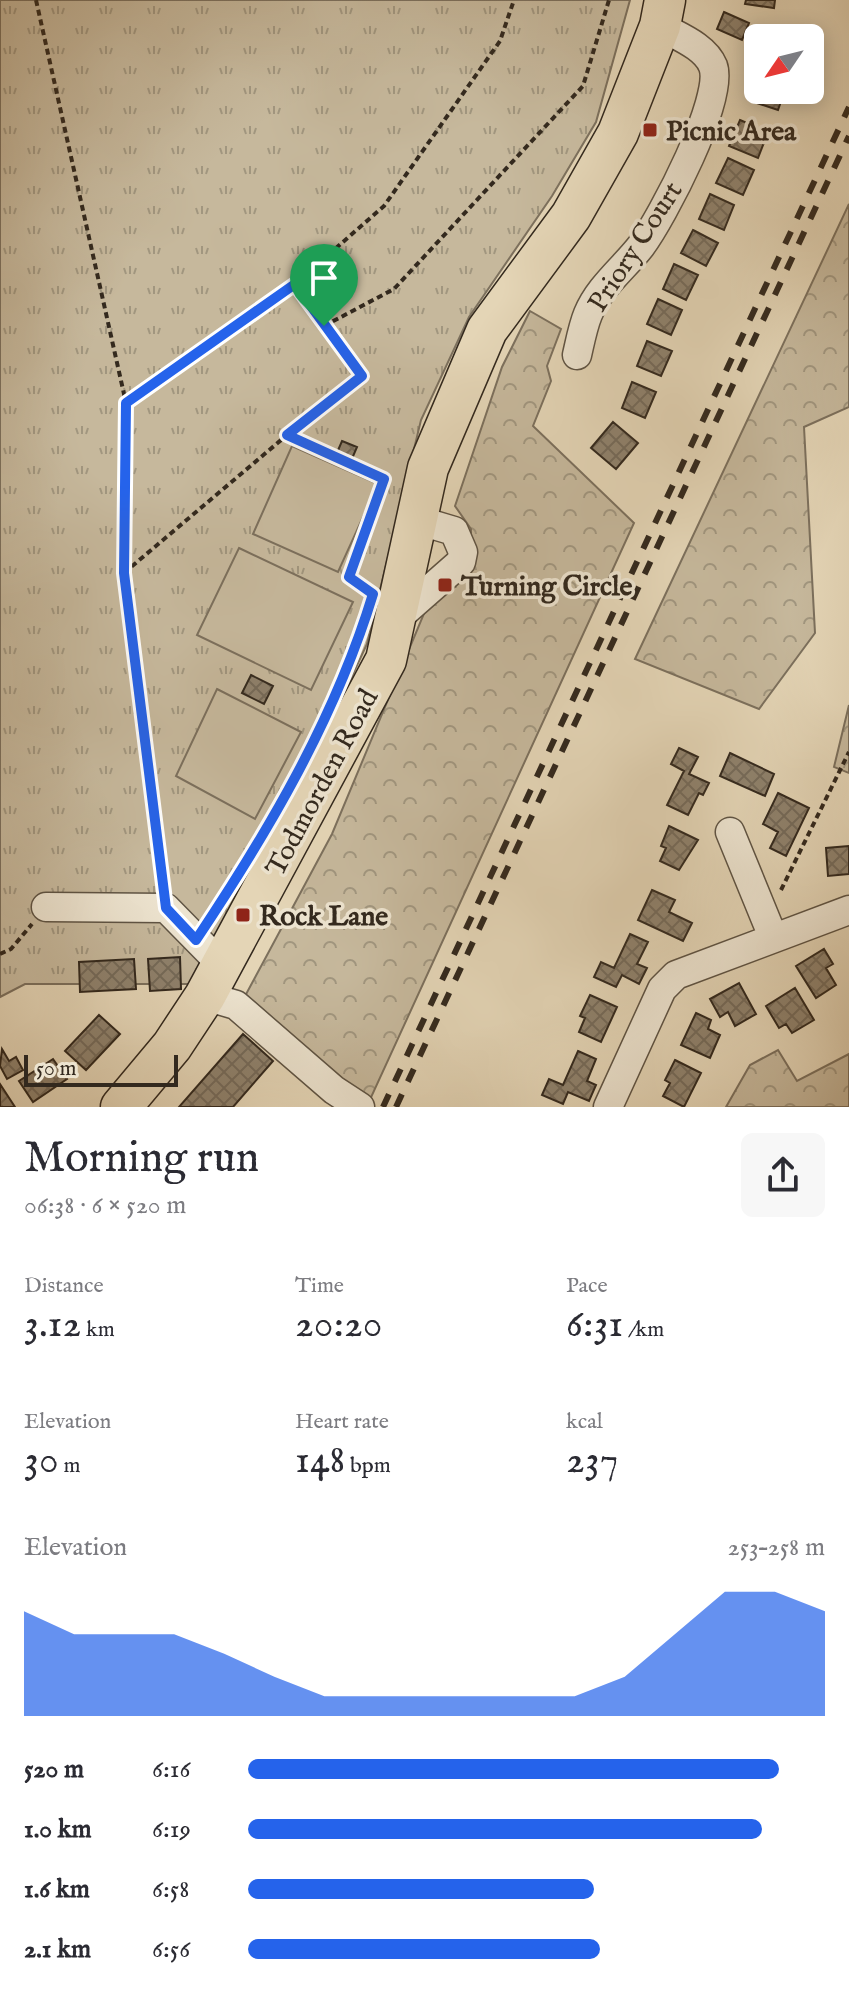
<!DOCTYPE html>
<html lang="en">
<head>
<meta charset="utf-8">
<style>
	body { margin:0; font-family:"IM FELL English",serif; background:#f7f7f7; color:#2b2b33; height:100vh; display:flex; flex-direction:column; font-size:30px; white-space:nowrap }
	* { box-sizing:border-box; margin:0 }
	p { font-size:26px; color:#7c7c81 }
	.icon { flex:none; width:44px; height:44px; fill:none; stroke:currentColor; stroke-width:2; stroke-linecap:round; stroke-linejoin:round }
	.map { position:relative; height:1107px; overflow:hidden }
	.drawer { display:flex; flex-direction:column; background:#fff; flex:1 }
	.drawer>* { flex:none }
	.needle { width:52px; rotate:235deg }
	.controls { position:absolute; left:744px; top:24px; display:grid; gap:16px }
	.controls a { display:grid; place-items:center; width:80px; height:80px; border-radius:12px; background:#fff; box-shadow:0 4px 20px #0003; font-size:40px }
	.scale { position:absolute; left:24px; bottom:20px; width:154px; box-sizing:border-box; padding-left:8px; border:4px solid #33291e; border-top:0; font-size:22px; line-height:28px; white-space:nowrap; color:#33291e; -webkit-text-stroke:6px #ede4d0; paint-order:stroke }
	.pin { position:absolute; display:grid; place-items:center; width:68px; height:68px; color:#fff; margin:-82px -34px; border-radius:50% 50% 50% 0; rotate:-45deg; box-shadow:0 0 8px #0007 }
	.pin .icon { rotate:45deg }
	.round { display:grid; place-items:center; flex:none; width:84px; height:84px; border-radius:12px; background:#f7f7f7 }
	.overview { display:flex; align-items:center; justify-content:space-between; height:136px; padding:0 24px }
	h1 { font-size:44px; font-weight:600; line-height:60px }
	.figures { display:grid; grid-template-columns:repeat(3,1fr); gap:12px; height:136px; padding:8px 24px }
	.figures div { display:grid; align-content:center }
	.figures b { font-size:40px; font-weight:600 }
	.figures small { font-size:22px; font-weight:400 }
	.figures p { font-size:22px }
	.chart { height:224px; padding:16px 24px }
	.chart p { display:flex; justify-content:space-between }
	.chart svg { width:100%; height:144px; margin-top:8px; fill:#2563eb; opacity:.7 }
	ul { padding:0 24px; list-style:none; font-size:26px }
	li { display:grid; grid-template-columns:128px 96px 1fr; align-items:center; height:60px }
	li i { height:20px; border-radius:10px; background:#2563eb }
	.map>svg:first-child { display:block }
</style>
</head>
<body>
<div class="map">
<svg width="849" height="1107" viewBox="0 0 849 1107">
	<defs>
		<pattern id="forest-crowns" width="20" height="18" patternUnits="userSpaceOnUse" patternTransform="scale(2)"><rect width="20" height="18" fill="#c6b89c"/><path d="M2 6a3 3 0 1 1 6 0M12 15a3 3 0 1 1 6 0" fill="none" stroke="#a1967f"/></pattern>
		<pattern id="park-tufts" width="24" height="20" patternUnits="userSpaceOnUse" patternTransform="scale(2)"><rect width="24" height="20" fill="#c6b89c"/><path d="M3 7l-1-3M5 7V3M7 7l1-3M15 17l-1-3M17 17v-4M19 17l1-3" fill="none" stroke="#a1967f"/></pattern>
		<pattern id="building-cross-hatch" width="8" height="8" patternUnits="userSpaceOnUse" patternTransform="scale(2)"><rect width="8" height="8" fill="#8f826d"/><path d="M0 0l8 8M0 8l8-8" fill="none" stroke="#756a59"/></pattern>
	</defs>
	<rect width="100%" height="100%" fill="#e4d5b6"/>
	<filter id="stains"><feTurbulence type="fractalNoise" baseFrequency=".0025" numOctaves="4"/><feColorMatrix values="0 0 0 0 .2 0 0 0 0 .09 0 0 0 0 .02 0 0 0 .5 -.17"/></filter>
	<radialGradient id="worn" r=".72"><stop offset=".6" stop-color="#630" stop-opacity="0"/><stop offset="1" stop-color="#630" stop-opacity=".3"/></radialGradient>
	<path fill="url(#forest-crowns)" stroke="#7c705d" stroke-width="2" d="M849,204V407L804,427L815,633L759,709L635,659Z
		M530,311L561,329L547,366L551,381L533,426L634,523L368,1104L244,998L332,834L425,611L471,562V529L455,506L502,367Z
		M849,705V773L834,767Z
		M778,1050L797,1081L849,1054V1107H726L750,1065Z"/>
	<path fill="url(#park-tufts)" stroke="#7c705d" stroke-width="2" d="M0,0H630L596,122L552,196L469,317L421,420L367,644L313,760L190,984H25L0,997Z"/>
	<path fill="#c6b89c" stroke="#7c705d" stroke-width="2" d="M292,446L378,484L338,572L253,534Z
		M239,548L353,602L311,690L197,635Z
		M217,689L301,732L255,819L176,776Z"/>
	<path fill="url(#building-cross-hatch)" stroke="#33291e" stroke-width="2" d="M746,0H775L774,8L745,4Z
		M724,12L749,23L742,40L717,29Z
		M758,78V90H785L778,110L751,101Z
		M740,120L768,132L758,158L729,146Z
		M728,158L754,170L743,195L716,183Z
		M710,194L734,205L724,230L699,219Z
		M693,230L718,243L706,266L681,253Z
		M674,264L698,275L686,300L663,289Z
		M658,299L682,310L671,335L647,324Z
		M647,341L672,351L661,376L637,366Z
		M632,382L656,392L645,418L622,408Z
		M613,422L638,443L616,469L591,448Z
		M342,441L357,447L351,461L336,455Z
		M251,675L273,686L264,704L242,693Z
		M679,748L698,757L689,774L709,783L703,795L699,793L688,815L667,805L684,771L671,764Z
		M730,753L774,774L765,796L720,776Z
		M778,793L809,808L786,856L770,848L778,832L763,824Z
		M669,826L698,840L679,870L660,861L666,848L661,846Z
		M849,846V874L828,876L826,848Z
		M652,890L675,900L669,912L692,923L683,941L638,920Z
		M630,934L648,942L637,964L647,968L639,984L622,975L616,987L594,977L601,962L614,968Z
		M824,949L833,964L826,968L836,985L816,998L796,966Z
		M180,957L181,989L150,991L148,959Z
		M134,959L136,989L80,992L79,962Z
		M739,983L756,1014L735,1026L728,1012L720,1017L710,999Z
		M795,988L814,1020L792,1033L786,1024L779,1028L766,1006Z
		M590,995L617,1007L601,1042L579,1032L585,1018L580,1016Z
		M696,1013L711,1020L708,1029L720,1035L710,1058L681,1045Z
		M99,1015L120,1034L86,1070L65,1051Z
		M243,1034L273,1061L233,1107H179Z
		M2,1049L9,1061L16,1057L23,1070L7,1079L0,1066Z
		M578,1051L596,1059L587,1081L596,1085L589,1101L568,1092L563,1104L542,1095L549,1079L563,1085Z
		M53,1059L67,1079L33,1102L19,1081Z
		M675,1060L701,1073L684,1107L663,1096L670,1083L665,1080Z
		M0,1084L15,1107H0Z"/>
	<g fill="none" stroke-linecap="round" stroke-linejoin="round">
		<defs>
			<path id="minor" d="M577,355C580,342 583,326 588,314C599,287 624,268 641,246C662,218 725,98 713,66C705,46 677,36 660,26
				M395,620L461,562L463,552L454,531L417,520
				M730,832L773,937
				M46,907L166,908L222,965
				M205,996L236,1005L334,1090L360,1107
				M608,1107L662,989L676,975L849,910"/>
			<path id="highway" d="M121,1107L172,1046L205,996L386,660L428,468L487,330L571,216L618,133L660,26L665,0"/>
		</defs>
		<use href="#minor" stroke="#5f5444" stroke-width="31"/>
		<use href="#highway" stroke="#33291e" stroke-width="43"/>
		<path stroke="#33291e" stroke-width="4" stroke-dasharray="6 4" stroke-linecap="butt" d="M36,0L126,403L124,573L163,885
			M324,326L394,289L583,86L609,0
			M126,402L295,284L384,206L500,41L514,0
			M287,435L384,479L349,577L370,592
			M124,573L287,435L362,376L296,285
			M781,890L849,752
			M0,954L11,949L32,924"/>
		<use href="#minor" stroke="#ede4d0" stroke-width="28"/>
		<use href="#highway" stroke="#e4d5b6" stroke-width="40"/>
		<path stroke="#33291e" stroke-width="6" stroke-dasharray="14 14" stroke-linecap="butt" d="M383,1107L849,107
			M396,1107L849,136"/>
	</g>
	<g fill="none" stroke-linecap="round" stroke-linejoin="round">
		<defs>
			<path id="route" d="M295,284L362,376L287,435L384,479L349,577L373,594C335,719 268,832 196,940L166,908L124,573L126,403Z"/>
		</defs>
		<use href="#route" stroke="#fff" stroke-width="16"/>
		<use href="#route" stroke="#2563eb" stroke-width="10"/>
	</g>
	<g fill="#8f2418" stroke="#ede4d0" stroke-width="3">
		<rect x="642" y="122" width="16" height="16" rx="4"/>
		<rect x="437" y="577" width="16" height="16" rx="4"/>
		<rect x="235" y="907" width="16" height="16" rx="4"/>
	</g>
	<g text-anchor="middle" stroke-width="7" stroke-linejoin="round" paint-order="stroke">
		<g font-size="28" font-weight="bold" fill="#33291e" stroke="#ede4d0" text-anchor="start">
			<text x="666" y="140">Picnic Area</text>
			<text x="461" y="595">Turning Circle</text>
			<text x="259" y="925">Rock Lane</text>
		</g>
		<g font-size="28" fill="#33291e" stroke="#ede4d0">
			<text transform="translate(634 246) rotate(-57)" y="10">Priory Court</text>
			<text transform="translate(321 782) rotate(-62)" y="10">Todmorden Road</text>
		</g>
	</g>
	<rect width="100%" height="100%" filter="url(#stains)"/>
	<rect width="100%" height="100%" fill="url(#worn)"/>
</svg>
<div class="controls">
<a><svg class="needle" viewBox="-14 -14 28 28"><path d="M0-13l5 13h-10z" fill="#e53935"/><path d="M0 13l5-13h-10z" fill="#7c7c81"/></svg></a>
</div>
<div class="scale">50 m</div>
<div class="pin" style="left:324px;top:326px;background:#1e9e55"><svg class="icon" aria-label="arrive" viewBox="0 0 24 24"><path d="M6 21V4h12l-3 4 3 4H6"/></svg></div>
</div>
<section class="drawer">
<div class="overview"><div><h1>Morning run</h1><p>06:38 · 6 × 520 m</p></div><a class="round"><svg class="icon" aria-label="share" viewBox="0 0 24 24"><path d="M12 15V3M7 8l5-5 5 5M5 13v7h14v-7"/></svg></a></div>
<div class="figures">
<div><p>Distance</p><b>3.12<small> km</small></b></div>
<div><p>Time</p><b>20:20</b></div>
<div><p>Pace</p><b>6:31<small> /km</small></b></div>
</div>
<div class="figures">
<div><p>Elevation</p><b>30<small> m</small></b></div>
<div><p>Heart rate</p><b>148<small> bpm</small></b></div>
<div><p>kcal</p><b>237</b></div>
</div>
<div class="chart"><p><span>Elevation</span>253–258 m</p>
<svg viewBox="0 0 160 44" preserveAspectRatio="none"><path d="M0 44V12L10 19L20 19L30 19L40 25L50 32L60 38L70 38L80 38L90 38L100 38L110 38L120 32L130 19L140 6L150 6L160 12V44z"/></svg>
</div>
<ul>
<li><b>520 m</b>6:16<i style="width:92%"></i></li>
<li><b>1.0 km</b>6:19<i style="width:89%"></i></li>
<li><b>1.6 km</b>6:58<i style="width:60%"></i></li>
<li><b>2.1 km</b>6:56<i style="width:61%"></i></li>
</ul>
</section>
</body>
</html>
